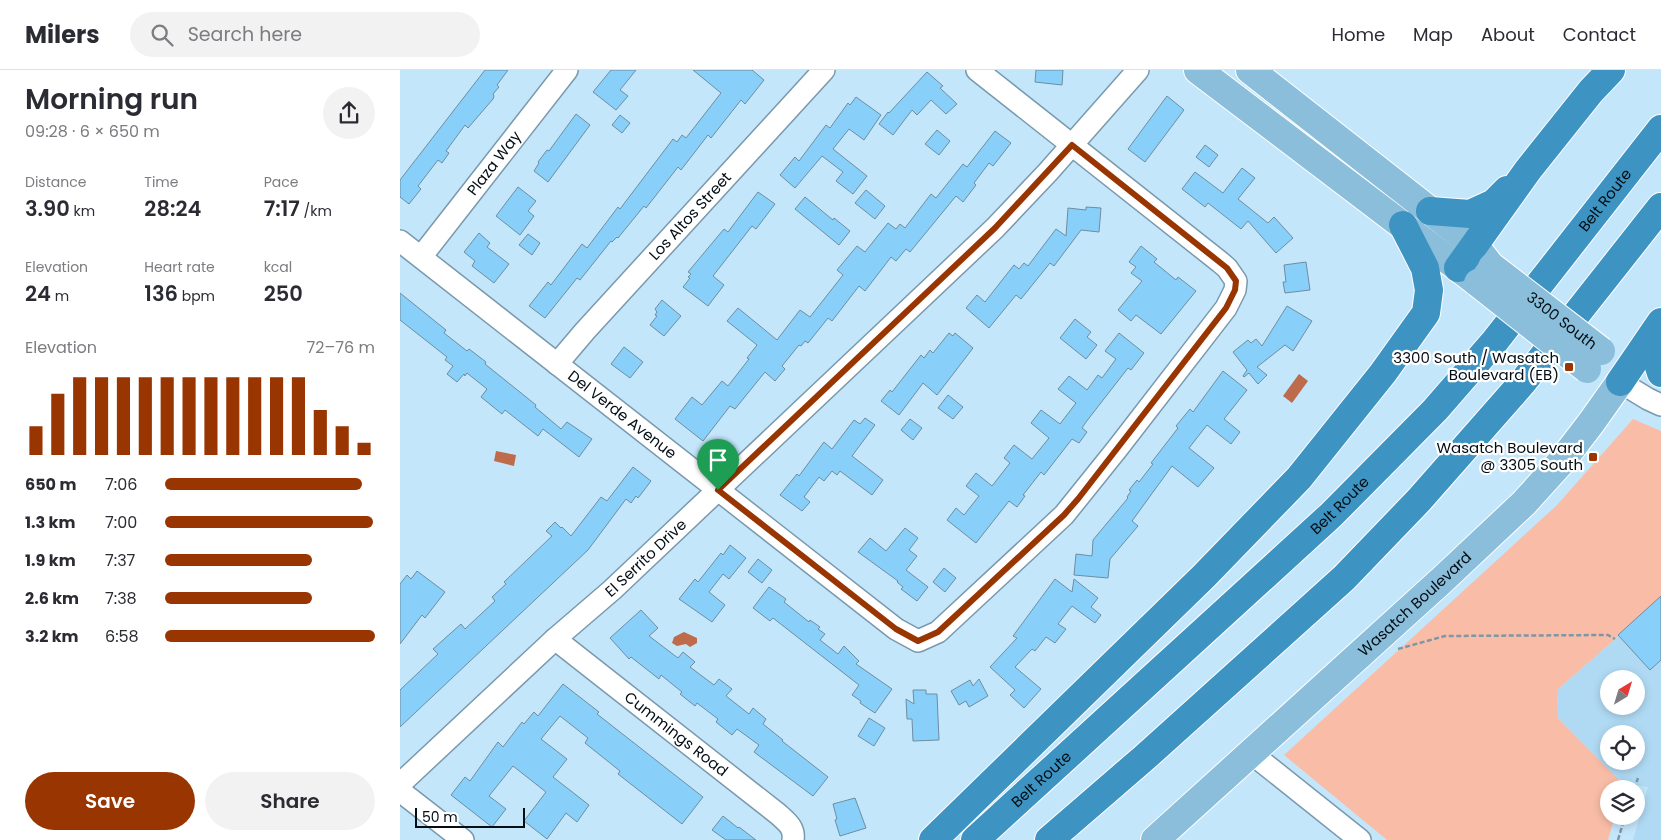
<!DOCTYPE html>
<html lang="en">
<head>
<meta charset="utf-8">
<style>
	body { margin:0; font-family:Poppins,sans-serif; background:#f2f2f3; color:#2b2b33; height:100vh; display:flex; flex-direction:column; font-size:19px; white-space:nowrap }
	* { box-sizing:border-box; margin:0 }
	p { font-size:16px; color:#7c7c81 }
	.icon { flex:none; width:28px; height:28px; fill:none; stroke:currentColor; stroke-width:2; stroke-linecap:round; stroke-linejoin:round }
	.map { position:relative; flex:1; overflow:hidden }
	.panel { display:flex; flex-direction:column; background:#fff; width:400px }
	.panel>* { flex:none }
	.needle { width:32px; rotate:38deg }
	.controls { position:absolute; left:1200px; top:600px; display:grid; gap:10px }
	.controls a { display:grid; place-items:center; width:45px; height:45px; border-radius:50%; background:#fff; box-shadow:0 2px 8px #0003; font-size:25px }
	.scale { position:absolute; left:15px; bottom:12px; width:110px; box-sizing:border-box; padding-left:5px; border:2px solid #030d14; border-top:0; font-size:14px; line-height:18px; white-space:nowrap; color:#030d14; -webkit-text-stroke:4px #fff; paint-order:stroke }
	.pin { position:absolute; display:grid; place-items:center; width:42px; height:42px; color:#fff; margin:-51px -21px; border-radius:50% 50% 50% 0; rotate:-45deg; box-shadow:0 0 5px #0007 }
	.pin .icon { rotate:45deg }
	.round { display:grid; place-items:center; flex:none; width:52px; height:52px; border-radius:26px; background:#f2f2f3 }
	.summary { display:flex; align-items:center; justify-content:space-between; height:85px; padding:0 25px }
	h1 { font-size:28px; font-weight:600; line-height:38px }
	.metrics { display:grid; grid-template-columns:repeat(3,1fr); gap:8px; height:85px; padding:5px 25px }
	.metrics div { display:grid; align-content:center }
	.metrics b { font-size:21px; font-weight:600 }
	.metrics small { font-size:14px; font-weight:400 }
	.metrics p { font-size:14px }
	.chart { height:140px; padding:10px 25px }
	.chart p { display:flex; justify-content:space-between }
	.chart svg { width:100%; height:90px; margin-top:5px; stroke:#993500; stroke-width:6 }
	.cta { display:flex; gap:10px; margin-top:auto; padding:10px 25px }
	.cta a { flex:1; height:58px; border-radius:30px; background:#993500; color:#fff; font-size:20px; font-weight:600; line-height:58px; text-align:center }
	.cta a+a { background:#f2f2f3; color:#2b2b33 }
	ul { padding:0 25px; list-style:none; font-size:16px }
	li { display:grid; grid-template-columns:80px 60px 1fr; align-items:center; height:38px }
	li i { height:12px; border-radius:6px; background:#993500 }
	header { display:flex; align-items:center; gap:30px; box-sizing:border-box; height:70px; padding:0 25px; background:#fff; border-bottom:1px solid #e1e1e2 }
	header strong { font-size:24px }
	nav { display:flex; gap:28px; margin-inline-start:auto; font-size:18px }
	.search { width:350px; height:45px; background:#f2f2f3; display:flex; align-items:center; gap:12px; box-sizing:border-box; padding:0 18px; border-radius:28px; color:#7c7c81; font-size:19px }
	main { display:flex; flex:1; min-height:0 }
	.map>svg:first-child { display:block }
</style>
</head>
<body>
<header>
<strong>Milers</strong>
<div class="search"><svg class="icon" aria-label="search" viewBox="0 0 24 24"><circle cx="10" cy="10" r="6"/><path d="M15 15l6 6"/></svg>Search here</div>
<nav><a>Home</a><a>Map</a><a>About</a><a>Contact</a></nav>
</header>
<main>
<section class="panel">
<div class="summary"><div><h1>Morning run</h1><p>09:28 · 6 × 650 m</p></div><a class="round"><svg class="icon" aria-label="share" viewBox="0 0 24 24"><path d="M12 15V3M7 8l5-5 5 5M5 13v7h14v-7"/></svg></a></div>
<div class="metrics">
<div><p>Distance</p><b>3.90<small> km</small></b></div>
<div><p>Time</p><b>28:24</b></div>
<div><p>Pace</p><b>7:17<small> /km</small></b></div>
</div>
<div class="metrics">
<div><p>Elevation</p><b>24<small> m</small></b></div>
<div><p>Heart rate</p><b>136<small> bpm</small></b></div>
<div><p>kcal</p><b>250</b></div>
</div>
<div class="chart"><p><span>Elevation</span>72–76 m</p>
<svg viewBox="0 0 160 44" preserveAspectRatio="none"><path d="M5 44V30M15 44V14M25 44V6M35 44V6M45 44V6M55 44V6M65 44V6M75 44V6M85 44V6M95 44V6M105 44V6M115 44V6M125 44V6M135 44V22M145 44V30M155 44V38"/></svg>
</div>
<ul>
<li><b>650 m</b>7:06<i style="width:94%"></i></li>
<li><b>1.3 km</b>7:00<i style="width:99%"></i></li>
<li><b>1.9 km</b>7:37<i style="width:70%"></i></li>
<li><b>2.6 km</b>7:38<i style="width:70%"></i></li>
<li><b>3.2 km</b>6:58<i style="width:100%"></i></li>
</ul>
<div class="cta"><a>Save</a><a>Share</a></div>
</section>
<div class="map">
<svg width="1261" height="770" viewBox="0 0 1261 770">
	<rect width="100%" height="100%" fill="#c4e6fb"/>
	<path fill="#b0daf4" fill-rule="evenodd" d="M1261,529V770H1233L1248,717L1223,714L1158,648L1157,620ZM1209,609H1236V636H1209ZM1209,664H1236V691H1209Z"/>
	<path fill="#f9bda7" d="M1233,349L1261,361V529L1157,620L1158,648L1223,714L1222,719H1209V746H1215L1208,770H987L884,685L1157,435Z"/>
	<path fill="#be6b4b" d="M899,304L908,311L892,333L883,326Z
		M96,381L116,385L114,396L94,391Z
		M284,562L297,568V573L290,577L286,574L277,576L272,573L274,567Z"/>
	<path fill="#88d0fa" stroke="#6e8da1" d="M85,0H108L97,15L99,17L93,24L94,26L93,29L68,58L65,55L46,81L49,83L42,93L38,90L18,116L21,119L9,134L0,127V110Z
		M211,0H236L220,20L228,26L216,40L193,22Z
		M293,0H352L364,10L345,34L341,30L311,68L308,65L281,100L278,97L246,138L244,136L218,168L217,167L212,172L211,171L180,210L177,208L145,248L129,236L148,212L151,215L182,174L187,178L218,137L220,139L273,69L277,72L282,65L286,68L321,23Z
		M636,0H663L662,15L635,12Z
		M527,2L543,16L540,18L557,34L546,44L531,30L517,45L512,40L493,65L479,54L488,42L489,43Z
		M767,26L784,40L745,92L728,79Z
		M456,27L481,45L464,70L449,59L433,79L467,106L453,124L436,111L443,102L422,86L395,118L380,105L395,87L399,91L426,55L430,58L448,33L450,35Z
		M176,44L190,55L148,112L134,101L139,93L138,92L147,80L149,81Z
		M220,45L230,53L222,63L212,55Z
		M537,60L550,71L539,85L525,74Z
		M595,61L611,73L593,96L589,93L574,113L576,115L563,132L556,126L510,182L506,179L496,191L491,187L465,221L459,216L432,251L428,248L408,273L405,271L401,276L399,275L382,296L385,299L375,311L365,302L335,339L330,336L303,371L275,349L292,327L302,335L322,311L328,316L349,289L347,288L357,275L327,251L338,238L377,270L400,240L410,247L443,205L437,200L457,176L465,182L488,153L496,159L500,154L505,158L531,124L536,128L563,94L567,97Z
		M805,75L818,85L809,97L796,87Z
		M842,98L855,108L838,129L868,153L874,147L893,168L876,183L848,151L841,159L808,133L805,137L782,119L795,102L823,123Z
		M118,117L136,131L128,141L134,146L120,165L96,146Z
		M466,120L485,136L475,149L455,133Z
		M358,122L375,134L356,159L352,156L313,206L324,215L308,236L283,217L290,208L288,207L291,204L288,202L324,159L328,162Z
		M405,127L433,150L434,148L450,161L439,175L395,139Z
		M686,137L701,138L699,162L681,160L654,196L650,193L621,229L616,225L589,258L566,238L577,225L585,232L614,195L619,199L624,193L628,196L656,159L666,166L668,138L686,140Z
		M79,163L90,173L87,177L109,194L94,213L72,196L75,191L64,182Z
		M128,164L140,173L132,185L119,175Z
		M741,176L757,189L754,192L776,210L778,207L796,221L761,264L736,245L731,251L718,240L742,211L731,203L736,197L729,192Z
		M906,192L910,220L885,223L883,212H886L884,195Z
		M0,223L46,260L44,263L67,281L69,279L86,292L85,294L136,335L135,337L161,359L167,352L192,369L179,387L143,359L138,366L105,340L102,344L81,327L87,319L67,303L65,306L64,304L57,312L47,304L53,296L45,290L47,287L0,250Z
		M262,230L281,246L264,266L250,255L257,246L255,245L257,242L255,239Z
		M887,236L912,251L893,281L885,275L857,297L867,305L858,314L849,303L844,307L843,306L847,300L833,282L848,270L851,273L856,269L862,276Z
		M675,249L691,262L687,267L697,275L686,289L660,268Z
		M549,263L553,266L555,263L573,278L537,325L523,313L499,345L481,331L490,320L492,322L521,285L524,288L530,280L533,283Z
		M719,263L744,283L731,300L728,298L686,352L682,358L687,362L679,373L672,369L644,405L641,402L623,425L625,426L617,437L609,431L576,473L547,450L556,438L564,445L579,426L566,416L576,403L592,416L610,393L604,388L614,375L632,389L649,368L631,353L641,340L660,354L676,333L658,319L669,306L687,320L698,305L702,308L716,289L705,281Z
		M224,277L243,292L230,308L211,294Z
		M823,301L847,320L824,349L840,362L831,374L807,355L789,378L814,398L798,417L772,396L732,451L738,456L710,489L708,508L674,505L676,484L692,486L693,470L728,428L727,427L731,421L729,420L737,410L739,412L753,394L751,393L778,358L776,356L790,339L793,342Z
		M548,325L563,337L553,349L538,338Z
		M465,348L475,355L452,386L483,410L472,425L440,401L437,405L432,401L424,411L419,407L404,427L410,432L402,441L380,425L397,404L399,406L424,372L432,379L454,350L460,354Z
		M510,349L522,358L513,370L501,360Z
		M233,397L251,411L238,428L236,426L231,433L226,429L188,480L0,657V620L38,584L33,579L61,554L65,559L95,531L92,527L106,514L104,512L152,466L146,461L155,452L161,458L162,457L171,466L201,427L207,431Z
		M505,458L518,468L509,480L517,486L506,500L528,517L517,531L501,519L503,517L497,512L498,511L458,482L470,468L486,481Z
		M330,475L346,488L329,509L323,504L309,522L325,535L312,552L279,529L295,509L298,512L321,483L323,485Z
		M358,489L372,500L362,513L348,502Z
		M544,498L556,508L545,522L533,512Z
		M17,501L45,522L25,548L22,545L0,574V514L7,505L11,509Z
		M655,509L672,522L674,509L698,528L691,537L701,545L695,553L672,536L658,554L666,559L655,573L646,567L635,581L632,579L615,597L641,619L624,638L610,625L615,620L590,597L617,568L613,566Z
		M369,517L386,529L384,532L409,552L410,550L420,557L418,559L425,564L420,570L438,584L444,576L459,591L456,594L492,619L475,643L460,633L461,631L452,625L459,615L373,548L370,551L353,538Z
		M1261,526V590L1250,600L1218,565Z
		M241,540L258,558L249,566L278,588L283,582L295,592L290,597L314,615L319,609L332,619L326,626L349,644L353,638L366,649L363,654L383,670L382,671L428,707L413,726L354,682L359,675L337,659L332,665L316,652L318,649L297,633L295,636L280,624L282,622L261,605L259,609L231,587L229,589L210,568Z
		M579,609L588,626L569,637L566,631L559,635L551,621L570,610L573,616Z
		M163,614L199,642L197,644L303,727L282,754L218,704L220,701L185,673L188,668L160,646L141,669L167,689L153,707L189,735L177,752L166,743L147,769L124,751L146,722L113,696L89,726L106,739L92,757L51,725L65,707L70,711L98,672L103,677L122,652L124,654L134,642L138,646Z
		M513,620H526V624H537L539,670L513,671L512,649H507L506,629L514,634Z
		M469,648L485,658L474,676L458,666Z
		M455,728L466,758L440,766L435,750L437,749L433,734Z
		M323,746L338,758L339,757L356,770H326L312,760Z"/>
	<g fill="none" stroke-linecap="round" stroke-linejoin="round">
		<defs>
			<g id="minor">
				<path id="s1" d="M0,171L496,559L518,571L538,562L664,445L717,379L826,238L835,220L836,211L827,198L820,192L577,0"/>
				<path id="s2" d="M21,187L167,0"/>
				<path id="s3" d="M157,294L185,261L424,0"/>
				<path d="M1220,312L1248,329L1261,335"/>
				<path id="s4" d="M155,569L378,744C387,752 395,758 393,770"/>
				<path d="M851,683L960,770"/>
				<path id="s5" d="M0,714L155,569L212,520L595,158L648,102L738,0"/>
				<path d="M0,721L63,770"/>
			</g>
			<g id="major">
				<path d="M798,0L1077,212"/>
				<path d="M850,0L1075,176L1089,194"/>
				<path id="s6" d="M755,770L1042,510L1124,433L1161,392L1191,353L1220,312"/>
			</g>
			<g id="highway">
				<path d="M1030,141L1070,144L1094,133L1107,120"/>
				<path d="M1058,198L1128,100L1191,21L1211,0"/>
				<path d="M1250,269L1261,303"/>
				<path d="M1220,312L1261,252"/>
				<path d="M533,770L804,506L899,408L983,303L1026,243L1029,220L1025,198L1003,155"/>
				<path id="s7" d="M575,770L931,445L1035,340L1095,271L1261,59"/>
				<path d="M649,770L744,688L944,508L1019,430L1122,313L1261,137"/>
			</g>
		</defs>
		<use href="#minor" stroke="#7999ad" stroke-width="24"/>
		<use href="#major" stroke="#fff" stroke-width="30"/>
		<use href="#highway" stroke="#fff" stroke-width="30"/>
		<path stroke="#7e97a7" stroke-width="2.5" stroke-dasharray="5 2.5" stroke-linecap="butt" d="M998,579L1045,566L1208,565L1215,569
			M1234,719L1238,708
			M1218,770L1225,746"/>
		<use href="#minor" stroke="#fff" stroke-width="21"/>
		<use href="#major" stroke="#8bbeda" stroke-width="28"/>
		<use href="#highway" stroke="#3d93c1" stroke-width="28"/>
		<defs>
			<g id="major-bridge">
				<path id="s8" d="M1092,197L1201,281"/>
				<path d="M1078,213L1187,299"/>
			</g>
		</defs>
		<use href="#major-bridge" stroke="#fff" stroke-width="30" stroke-linecap="butt"/>
		<use href="#major-bridge" stroke="#8bbeda" stroke-width="28"/>
	</g>
	<g fill="none" stroke-linecap="round" stroke-linejoin="round">
		<defs>
			<path id="route" d="M672,75L827,198L836,211L835,220L826,238L678,429L664,445L538,562L518,571L496,559L318,420L595,158Z"/>
		</defs>
		<use href="#route" stroke="#fff" stroke-width="10"/>
		<use href="#route" stroke="#993500" stroke-width="6"/>
	</g>
	<g fill="#993500" stroke="#fff" stroke-width="2">
		<rect x="1164" y="292" width="10" height="10" rx="2.5"/>
		<rect x="1188" y="382" width="10" height="10" rx="2.5"/>
	</g>
	<g text-anchor="middle" stroke-width="4.5" stroke-linejoin="round" paint-order="stroke">
		<g font-size="15" fill="#030d14" stroke="#fff">
			<text dy="5" stroke="none"><textPath href="#s2" startOffset="119">Plaza Way</textPath></text>
			<text dy="5" stroke="none"><textPath href="#s7" startOffset="900">Belt Route</textPath></text>
			<text dy="5" stroke="none"><textPath href="#s3" startOffset="199">Los Altos Street</textPath></text>
			<text dy="5" stroke="none"><textPath href="#s8" startOffset="88">3300 South</textPath></text>
			<text dy="5" stroke="none"><textPath href="#s1" startOffset="282">Del Verde Avenue</textPath></text>
			<text dy="5" stroke="none"><textPath href="#s7" startOffset="495">Belt Route</textPath></text>
			<text dy="5" stroke="none"><textPath href="#s5" startOffset="334">El Serrito Drive</textPath></text>
			<text dy="5" stroke="none"><textPath href="#s6" startOffset="351">Wasatch Boulevard</textPath></text>
			<text dy="5" stroke="none"><textPath href="#s4" startOffset="154">Cummings Road</textPath></text>
			<text dy="5" stroke="none"><textPath href="#s7" startOffset="90">Belt Route</textPath></text>
		</g>
		<g font-size="15" fill="#030d14" stroke="#fff" text-anchor="end">
			<text x="1159" y="293">3300 South / Wasatch<tspan x="1159" dy="17">Boulevard (EB)</tspan></text>
			<text x="1183" y="383">Wasatch Boulevard<tspan x="1183" dy="17">@ 3305 South</tspan></text>
		</g>
	</g>
</svg>
<div class="controls">
<a><svg class="needle" viewBox="-14 -14 28 28"><path d="M0-13l5 13h-10z" fill="#e53935"/><path d="M0 13l5-13h-10z" fill="#7c7c81"/></svg></a>
<a><svg class="icon" aria-label="locate" viewBox="0 0 24 24"><circle cx="12" cy="12" r="6"/><path d="M12 2v4M12 18v4M2 12h4M18 12h4"/></svg></a>
<a><svg class="icon" aria-label="layers" viewBox="0 0 24 24"><path d="M12 4l9 5-9 5-9-5zM3 14l9 5 9-5"/></svg></a>
</div>
<div class="scale">50 m</div>
<div class="pin" style="left:318px;top:420px;background:#1e9e55"><svg class="icon" aria-label="arrive" viewBox="0 0 24 24"><path d="M6 21V4h12l-3 4 3 4H6"/></svg></div>
</div>
</main>
</body>
</html>
